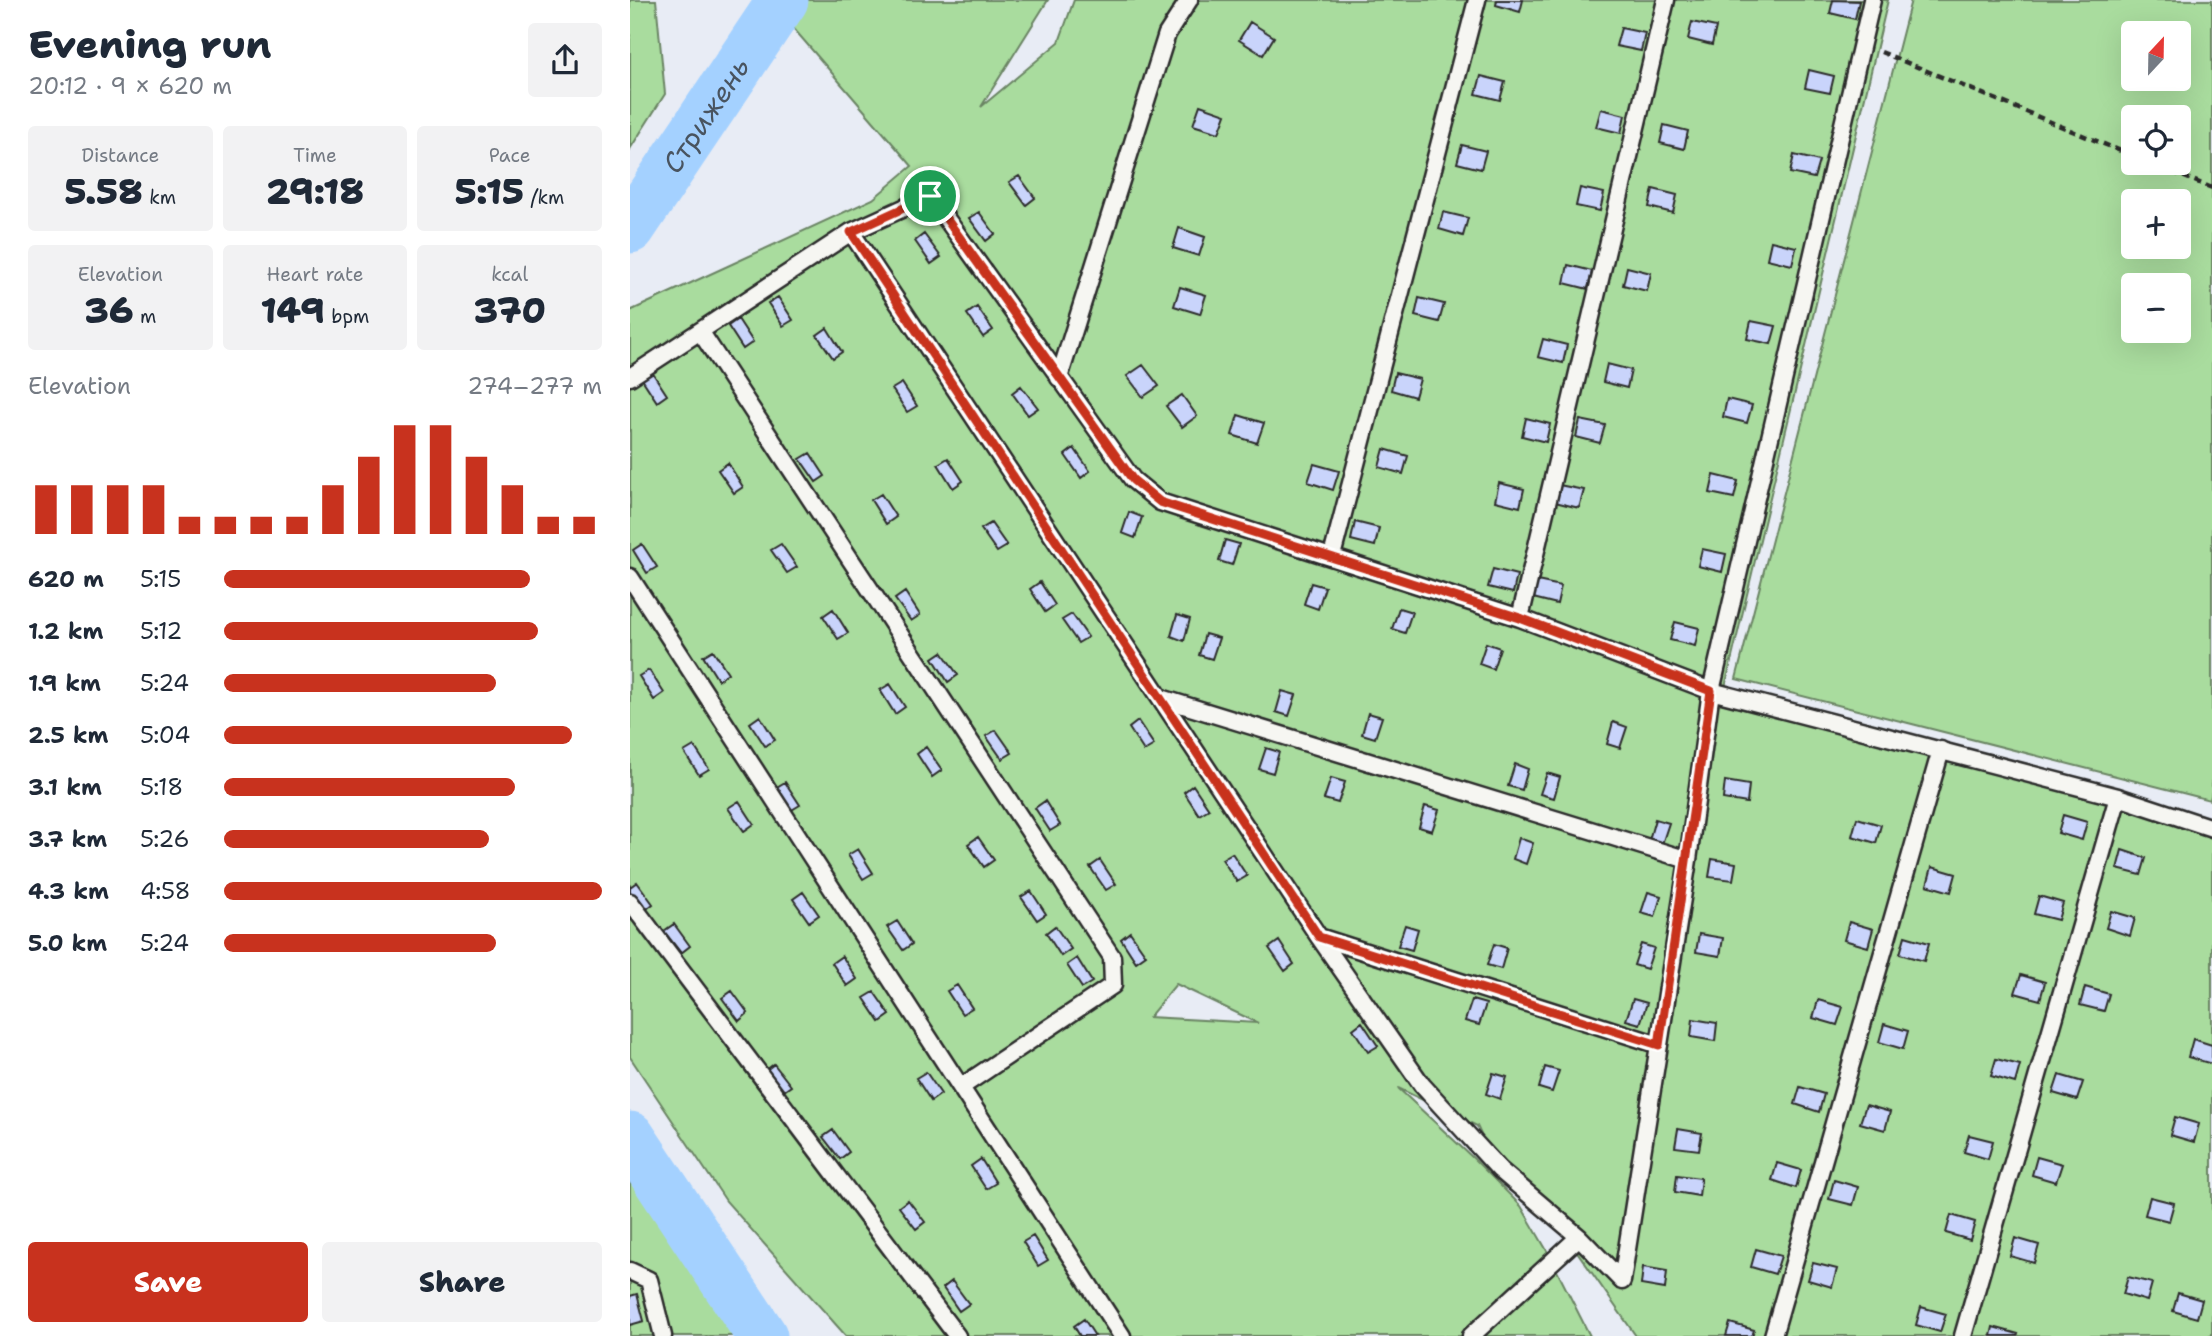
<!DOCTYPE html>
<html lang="en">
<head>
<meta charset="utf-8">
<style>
	body { margin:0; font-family:"Shantell Sans",sans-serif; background:#f2f2f3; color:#1f2937; height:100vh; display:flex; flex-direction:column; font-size:26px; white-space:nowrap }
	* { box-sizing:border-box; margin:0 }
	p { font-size:23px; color:#747a83 }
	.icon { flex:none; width:38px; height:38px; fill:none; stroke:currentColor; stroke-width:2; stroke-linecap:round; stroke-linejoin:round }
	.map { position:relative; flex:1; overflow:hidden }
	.drawer { display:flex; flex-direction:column; background:#fff; width:630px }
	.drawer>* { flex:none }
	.needle { width:46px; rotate:22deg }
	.tools { position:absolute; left:1491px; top:21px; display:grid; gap:14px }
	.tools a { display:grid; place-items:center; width:70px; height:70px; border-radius:7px; background:#fff; box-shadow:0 7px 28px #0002; font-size:35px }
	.pin { position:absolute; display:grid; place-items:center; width:60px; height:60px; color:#fff; margin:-30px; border:4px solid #fff; border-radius:50%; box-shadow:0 2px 7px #0007 }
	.round { display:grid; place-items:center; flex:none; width:74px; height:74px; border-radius:7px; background:#f2f2f3 }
	.head { display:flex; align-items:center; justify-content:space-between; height:119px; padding:0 28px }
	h1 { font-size:38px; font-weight:800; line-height:52px }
	.metrics { display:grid; grid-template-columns:repeat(3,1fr); gap:10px; height:119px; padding:7px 28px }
	.metrics div { display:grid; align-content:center; border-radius:7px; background:#f2f2f3; text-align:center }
	.metrics b { font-size:35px; font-weight:800 }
	.metrics small { font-size:19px; font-weight:400 }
	.metrics p { font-size:19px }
	.chart { height:196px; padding:14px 28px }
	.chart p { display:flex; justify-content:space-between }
	.chart svg { width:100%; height:126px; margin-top:7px; stroke:#c8321e; stroke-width:6 }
	.button { display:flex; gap:14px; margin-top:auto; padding:14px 28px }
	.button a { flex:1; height:80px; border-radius:7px; background:#c8321e; color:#fff; font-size:28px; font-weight:800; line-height:80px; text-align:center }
	.button a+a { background:#f2f2f3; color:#1f2937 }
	ul { padding:0 28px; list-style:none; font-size:23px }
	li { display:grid; grid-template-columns:112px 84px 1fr; align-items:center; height:52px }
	li i { height:18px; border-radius:9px; background:#c8321e }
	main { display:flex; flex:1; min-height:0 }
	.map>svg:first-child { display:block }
</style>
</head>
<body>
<main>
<section class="drawer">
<div class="head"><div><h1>Evening run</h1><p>20:12 · 9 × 620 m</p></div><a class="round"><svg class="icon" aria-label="share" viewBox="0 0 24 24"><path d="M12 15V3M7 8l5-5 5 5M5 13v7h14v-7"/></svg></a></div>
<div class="metrics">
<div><p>Distance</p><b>5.58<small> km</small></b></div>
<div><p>Time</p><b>29:18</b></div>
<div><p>Pace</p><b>5:15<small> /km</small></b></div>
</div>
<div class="metrics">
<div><p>Elevation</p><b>36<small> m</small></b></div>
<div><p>Heart rate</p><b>149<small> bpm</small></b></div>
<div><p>kcal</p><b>370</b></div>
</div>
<div class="chart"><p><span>Elevation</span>274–277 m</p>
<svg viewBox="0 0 160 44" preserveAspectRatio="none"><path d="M5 44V27M15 44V27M25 44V27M35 44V27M45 44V38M55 44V38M65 44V38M75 44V38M85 44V27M95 44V17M105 44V6M115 44V6M125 44V17M135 44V27M145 44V38M155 44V38"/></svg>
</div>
<ul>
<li><b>620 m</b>5:15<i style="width:81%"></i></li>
<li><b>1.2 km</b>5:12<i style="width:83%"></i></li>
<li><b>1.9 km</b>5:24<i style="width:72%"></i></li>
<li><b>2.5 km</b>5:04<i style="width:92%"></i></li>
<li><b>3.1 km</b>5:18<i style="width:77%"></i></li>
<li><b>3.7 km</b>5:26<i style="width:70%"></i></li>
<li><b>4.3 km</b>4:58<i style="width:100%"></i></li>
<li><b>5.0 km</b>5:24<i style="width:72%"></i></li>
</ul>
<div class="button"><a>Save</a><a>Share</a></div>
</section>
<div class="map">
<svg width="1582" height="1336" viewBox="0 0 1582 1336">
	<rect width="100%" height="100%" fill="#e8ecf5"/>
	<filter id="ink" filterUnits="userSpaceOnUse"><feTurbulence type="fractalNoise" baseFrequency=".0143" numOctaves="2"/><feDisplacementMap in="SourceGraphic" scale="14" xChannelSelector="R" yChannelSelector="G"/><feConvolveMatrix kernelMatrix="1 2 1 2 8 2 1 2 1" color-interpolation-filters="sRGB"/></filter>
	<g filter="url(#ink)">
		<path fill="#a9dc9e" stroke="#6a8464" stroke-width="2" fill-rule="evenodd" d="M0,0H26L35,94L0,149Z
			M139,0H418L351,107L429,42L444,0H1258L1095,687L1502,792L1582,822V1336H1006L918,1210L860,1154L847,1126L768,1088L843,1158L891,1206L916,1249L960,1336H326L0,913V311L243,199L282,166ZM546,984L628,1023L519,1017Z
			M1281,0H1582V791L1580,800L1106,679ZM1503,33H1549V79H1503ZM1503,117H1549V163H1503ZM1549,201V247H1503V201ZM1549,285V331H1503V285Z
			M0,918L315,1336H216L96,1201L0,1057Z
			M0,1147L43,1234L116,1336H0Z"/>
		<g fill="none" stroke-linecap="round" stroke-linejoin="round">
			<g stroke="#a4d1ff" stroke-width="51">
				<path id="s1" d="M0,228L153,0"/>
				<path d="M0,1137L132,1336"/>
			</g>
		</g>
		<path fill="#c9d4fb" stroke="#2b2b2b" stroke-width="2" d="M867,0H893L890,12L866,5Z
			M1203,0L1229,1L1225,19L1200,13Z
			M620,22L644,37L633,55L609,40Z
			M1062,22L1086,27L1082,45L1058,39Z
			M991,28L1015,33L1011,51L986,46Z
			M1179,70L1204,76L1200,93L1175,88Z
			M851,76L875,82L870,100L846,94Z
			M570,105L596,114L589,133L563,125Z
			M971,109L995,115L991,133L966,127Z
			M1034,125L1058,131L1054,149L1030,143Z
			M832,145L856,151L851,169L827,163Z
			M1164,155L1189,161L1184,178L1160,173Z
			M389,176L405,198L396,205L379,182Z
			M950,188L974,193L970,211L946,206Z
			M1023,189L1047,195L1043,213L1019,207Z
			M349,212L365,234L356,241L339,218Z
			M813,212L838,218L833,236L809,229Z
			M549,228L575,237L569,256L543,248Z
			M294,234L311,257L301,264L285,241Z
			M1141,241L1166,247L1162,265L1137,259Z
			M938,265L962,271L958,289L934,283Z
			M997,267L1021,273L1017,291L993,285Z
			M550,287L576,295L570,314L544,306Z
			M148,297L163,320L153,326L138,303Z
			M789,298L814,304L809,322L785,316Z
			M347,307L363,330L353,337L337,314Z
			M108,319L123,342L113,349L98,326Z
			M1121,321L1146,326L1141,344L1117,339Z
			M197,328L212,352L203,358L187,335Z
			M913,339L937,345L933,363L908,357Z
			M977,364L1001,370L997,388L973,382Z
			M513,365L529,386L513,397L497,376Z
			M22,372L37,395L27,402L12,379Z
			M765,373L790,379L785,397L761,390Z
			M272,383L287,406L277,412L262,389Z
			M391,386L408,408L398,415L382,393Z
			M552,395L567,416L552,427L536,406Z
			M1097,399L1122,405L1117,423L1093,417Z
			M608,415L634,423L627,443L602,435Z
			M896,418L920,424L916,442L892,436Z
			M950,420L975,425L970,443L946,437Z
			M444,448L460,471L451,478L435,455Z
			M754,449L778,456L773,474L749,467Z
			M180,453L195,476L186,482L170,459Z
			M318,458L333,481L323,488L308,464Z
			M98,463L113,487L104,493L88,470Z
			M684,464L709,471L703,490L678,482Z
			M1084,475L1108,481L1104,498L1080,493Z
			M869,483L894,489L890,507L865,501Z
			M929,485L954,490L949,508L925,502Z
			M251,494L266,517L256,524L241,500Z
			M499,512L512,517L505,538L492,533Z
			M725,522L749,528L745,546L721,540Z
			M361,523L377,546L367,552L351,529Z
			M595,540L609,544L602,565L589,561Z
			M12,544L27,567L17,573L3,550Z
			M151,544L167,567L157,573L141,550Z
			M1072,549L1096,554L1092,572L1068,566Z
			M863,569L887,575L883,593L858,587Z
			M907,581L931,586L927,604L903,598Z
			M410,582L425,605L415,612L400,589Z
			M681,583L695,587L688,609L674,604Z
			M275,592L290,615L281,621L265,599Z
			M769,608L782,612L775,633L762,629Z
			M203,609L218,633L208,639L193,616Z
			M442,614L458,637L448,643L432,620Z
			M547,615L560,619L554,641L541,636Z
			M1045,622L1069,628L1065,646L1040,640Z
			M575,634L589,638L582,659L569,655Z
			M856,643L870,648L863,669L849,664Z
			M83,650L98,673L88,680L73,656Z
			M312,652L328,675L318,682L303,658Z
			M19,670L34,693L24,700L9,676Z
			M260,684L275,707L265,714L250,690Z
			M652,691L666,695L659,716L646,712Z
			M738,713L752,717L745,738L732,734Z
			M130,716L145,740L135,746L120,723Z
			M508,721L524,745L514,751L499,728Z
			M983,722L997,727L990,748L977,744Z
			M366,730L382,753L372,759L356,736Z
			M64,746L79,769L69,775L54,752Z
			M296,747L312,770L302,777L287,754Z
			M636,748L649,752L643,773L629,769Z
			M885,764L898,769L892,790L878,786Z
			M917,773L930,777L924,798L910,794Z
			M701,778L715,782L708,803L694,799Z
			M1095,781L1119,785L1117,803L1093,799Z
			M155,782L170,805L160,811L145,788Z
			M563,785L579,809L569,815L554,792Z
			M109,801L124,824L114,831L98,808Z
			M415,801L430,825L420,831L405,808Z
			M795,806L809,810L802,831L789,827Z
			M1433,815L1457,822L1452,840L1428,833Z
			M1227,818L1251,825L1246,843L1222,836Z
			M1025,819L1039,823L1032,844L1019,840Z
			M348,837L364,860L354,867L338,844Z
			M889,838L903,843L896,864L883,859Z
			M228,849L243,873L233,879L218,855Z
			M1492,850L1516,858L1511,875L1487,869Z
			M602,853L617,876L607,882L592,859Z
			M1082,859L1106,863L1103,880L1079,877Z
			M470,860L486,884L476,890L460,867Z
			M1302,867L1326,874L1321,892L1297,885Z
			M7,882L23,904L14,911L0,893V887Z
			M401,891L416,914L407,920L391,897Z
			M173,892L189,915L179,922L163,899Z
			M1018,892L1031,896L1025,917L1011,913Z
			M1409,896L1433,903L1428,920L1404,914Z
			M1481,911L1505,918L1500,936L1476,928Z
			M267,921L282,944L273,950L257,927Z
			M1219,922L1243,929L1238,947L1214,940Z
			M44,924L60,946L51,953L34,931Z
			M775,925L788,929L782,950L768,946Z
			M425,926L441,949L431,956L416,933Z
			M500,932L516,955L506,962L491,939Z
			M1069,934L1093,938L1090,956L1066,952Z
			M1275,936L1299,943L1294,961L1270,954Z
			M649,941L664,964L655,971L639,948Z
			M864,944L877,948L871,969L857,965Z
			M1011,944L1024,948L1017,969L1004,965Z
			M212,956L227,979L217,986L202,963Z
			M447,958L462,982L452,988L437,965Z
			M1391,975L1415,982L1410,1000L1385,993Z
			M327,985L342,1008L332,1014L317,991Z
			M1455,987L1479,994L1474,1011L1450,1005Z
			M102,991L118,1013L109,1021L92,998Z
			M244,992L260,1015L250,1022L234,998Z
			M1003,999L1017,1003L1010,1024L996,1020Z
			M842,1000L856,1004L849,1025L835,1021Z
			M1188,1000L1213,1007L1207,1025L1183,1018Z
			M1063,1019L1087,1023L1085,1041L1061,1037Z
			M732,1022L748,1046L738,1052L723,1029Z
			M1254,1024L1278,1031L1273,1049L1249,1042Z
			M1563,1039L1582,1045V1064L1558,1057Z
			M1366,1059L1390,1065L1385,1083L1361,1076Z
			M144,1064L161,1086L151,1093L135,1071Z
			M915,1067L929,1071L922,1092L909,1088Z
			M296,1072L311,1094L301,1101L286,1078Z
			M863,1073L877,1077L870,1099L856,1094Z
			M1429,1075L1453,1082L1447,1100L1423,1093Z
			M1170,1087L1194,1094L1189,1112L1165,1104Z
			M1236,1105L1260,1112L1255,1130L1230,1123Z
			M1545,1117L1569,1124L1564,1142L1540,1135Z
			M1048,1129L1072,1133L1069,1150L1045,1147Z
			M203,1130L219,1152L210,1159L193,1137Z
			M1339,1135L1363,1141L1358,1159L1334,1152Z
			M1407,1157L1432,1164L1426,1182L1402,1175Z
			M351,1159L366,1183L356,1189L341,1166Z
			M1147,1163L1171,1170L1166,1188L1142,1180Z
			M1047,1175L1071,1178L1069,1196L1045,1192Z
			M1204,1180L1228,1187L1223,1205L1199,1199Z
			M1520,1197L1544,1203L1539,1221L1515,1215Z
			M278,1200L295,1222L286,1229L269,1207Z
			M1321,1215L1345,1222L1340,1240L1316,1233Z
			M403,1236L418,1260L408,1266L393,1242Z
			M1385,1238L1409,1245L1404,1263L1380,1256Z
			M1126,1249L1151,1256L1145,1274L1121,1267Z
			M1183,1263L1207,1269L1202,1287L1178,1280Z
			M1013,1267L1037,1271L1035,1289L1011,1285Z
			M1498,1277L1522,1283L1517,1301L1493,1294Z
			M322,1281L339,1304L329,1311L313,1288Z
			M1548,1293L1572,1300L1567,1318L1543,1311Z
			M7,1294L14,1321L0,1325V1296Z
			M1291,1307L1316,1314L1310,1332L1286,1325Z
			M454,1319L465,1336H450L444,1326Z
			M1100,1323L1124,1330L1122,1336H1096Z
			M1363,1327L1388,1334L1387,1336H1361Z"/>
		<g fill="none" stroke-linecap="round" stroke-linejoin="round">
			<defs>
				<path id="lane" d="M221,232L689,937L792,1085L870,1170L949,1237L992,1281
					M70,331L482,957L483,985L331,1087
					M0,377L221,232L300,196L503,480L530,502L890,618L1081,691L1488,797L1582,828
					M429,378L537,34L559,0
					M702,556L847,0
					M0,577L492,1336
					M890,618L1036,0
					M531,698L1058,860
					M0,902L327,1336
					M689,937L1029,1045
					M0,1271L19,1280L33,1336
					M992,1281L1058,860L1081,691L1242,0
					M841,1336L949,1237
					M1143,1336L1311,750
					M1333,1336L1488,797"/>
			</defs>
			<use href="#lane" stroke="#2b2b2b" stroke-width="21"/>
			<path stroke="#2b2b2b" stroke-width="4.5" stroke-dasharray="7 5" stroke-linecap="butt" d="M1251,52L1503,156
				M1520,163L1582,188"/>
			<use href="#lane" stroke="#f6f6f2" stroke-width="16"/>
		</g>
	</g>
	<g fill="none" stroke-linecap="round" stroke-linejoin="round" filter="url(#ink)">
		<defs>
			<path id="route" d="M300,196L503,480L530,502L890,618L1081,691L1029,1045L689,937L221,232Z"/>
		</defs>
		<use href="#route" stroke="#fff" stroke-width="14"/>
		<use href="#route" stroke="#c8321e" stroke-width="9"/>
	</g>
	<g text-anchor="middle" stroke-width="5" stroke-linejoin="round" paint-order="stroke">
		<g font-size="28" font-style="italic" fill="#495460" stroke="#f6f6f2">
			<text dy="10" stroke="none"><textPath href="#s1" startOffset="136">Стрижень</textPath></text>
		</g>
	</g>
</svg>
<div class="tools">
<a><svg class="needle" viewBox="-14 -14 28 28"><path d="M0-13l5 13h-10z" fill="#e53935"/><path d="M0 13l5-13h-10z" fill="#747a83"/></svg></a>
<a><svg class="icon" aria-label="locate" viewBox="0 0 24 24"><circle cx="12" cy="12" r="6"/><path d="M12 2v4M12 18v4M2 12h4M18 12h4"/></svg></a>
<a>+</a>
<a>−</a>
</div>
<div class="pin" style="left:300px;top:196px;background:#1e9e55"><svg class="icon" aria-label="arrive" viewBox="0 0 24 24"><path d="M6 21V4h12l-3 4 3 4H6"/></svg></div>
</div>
</main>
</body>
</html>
